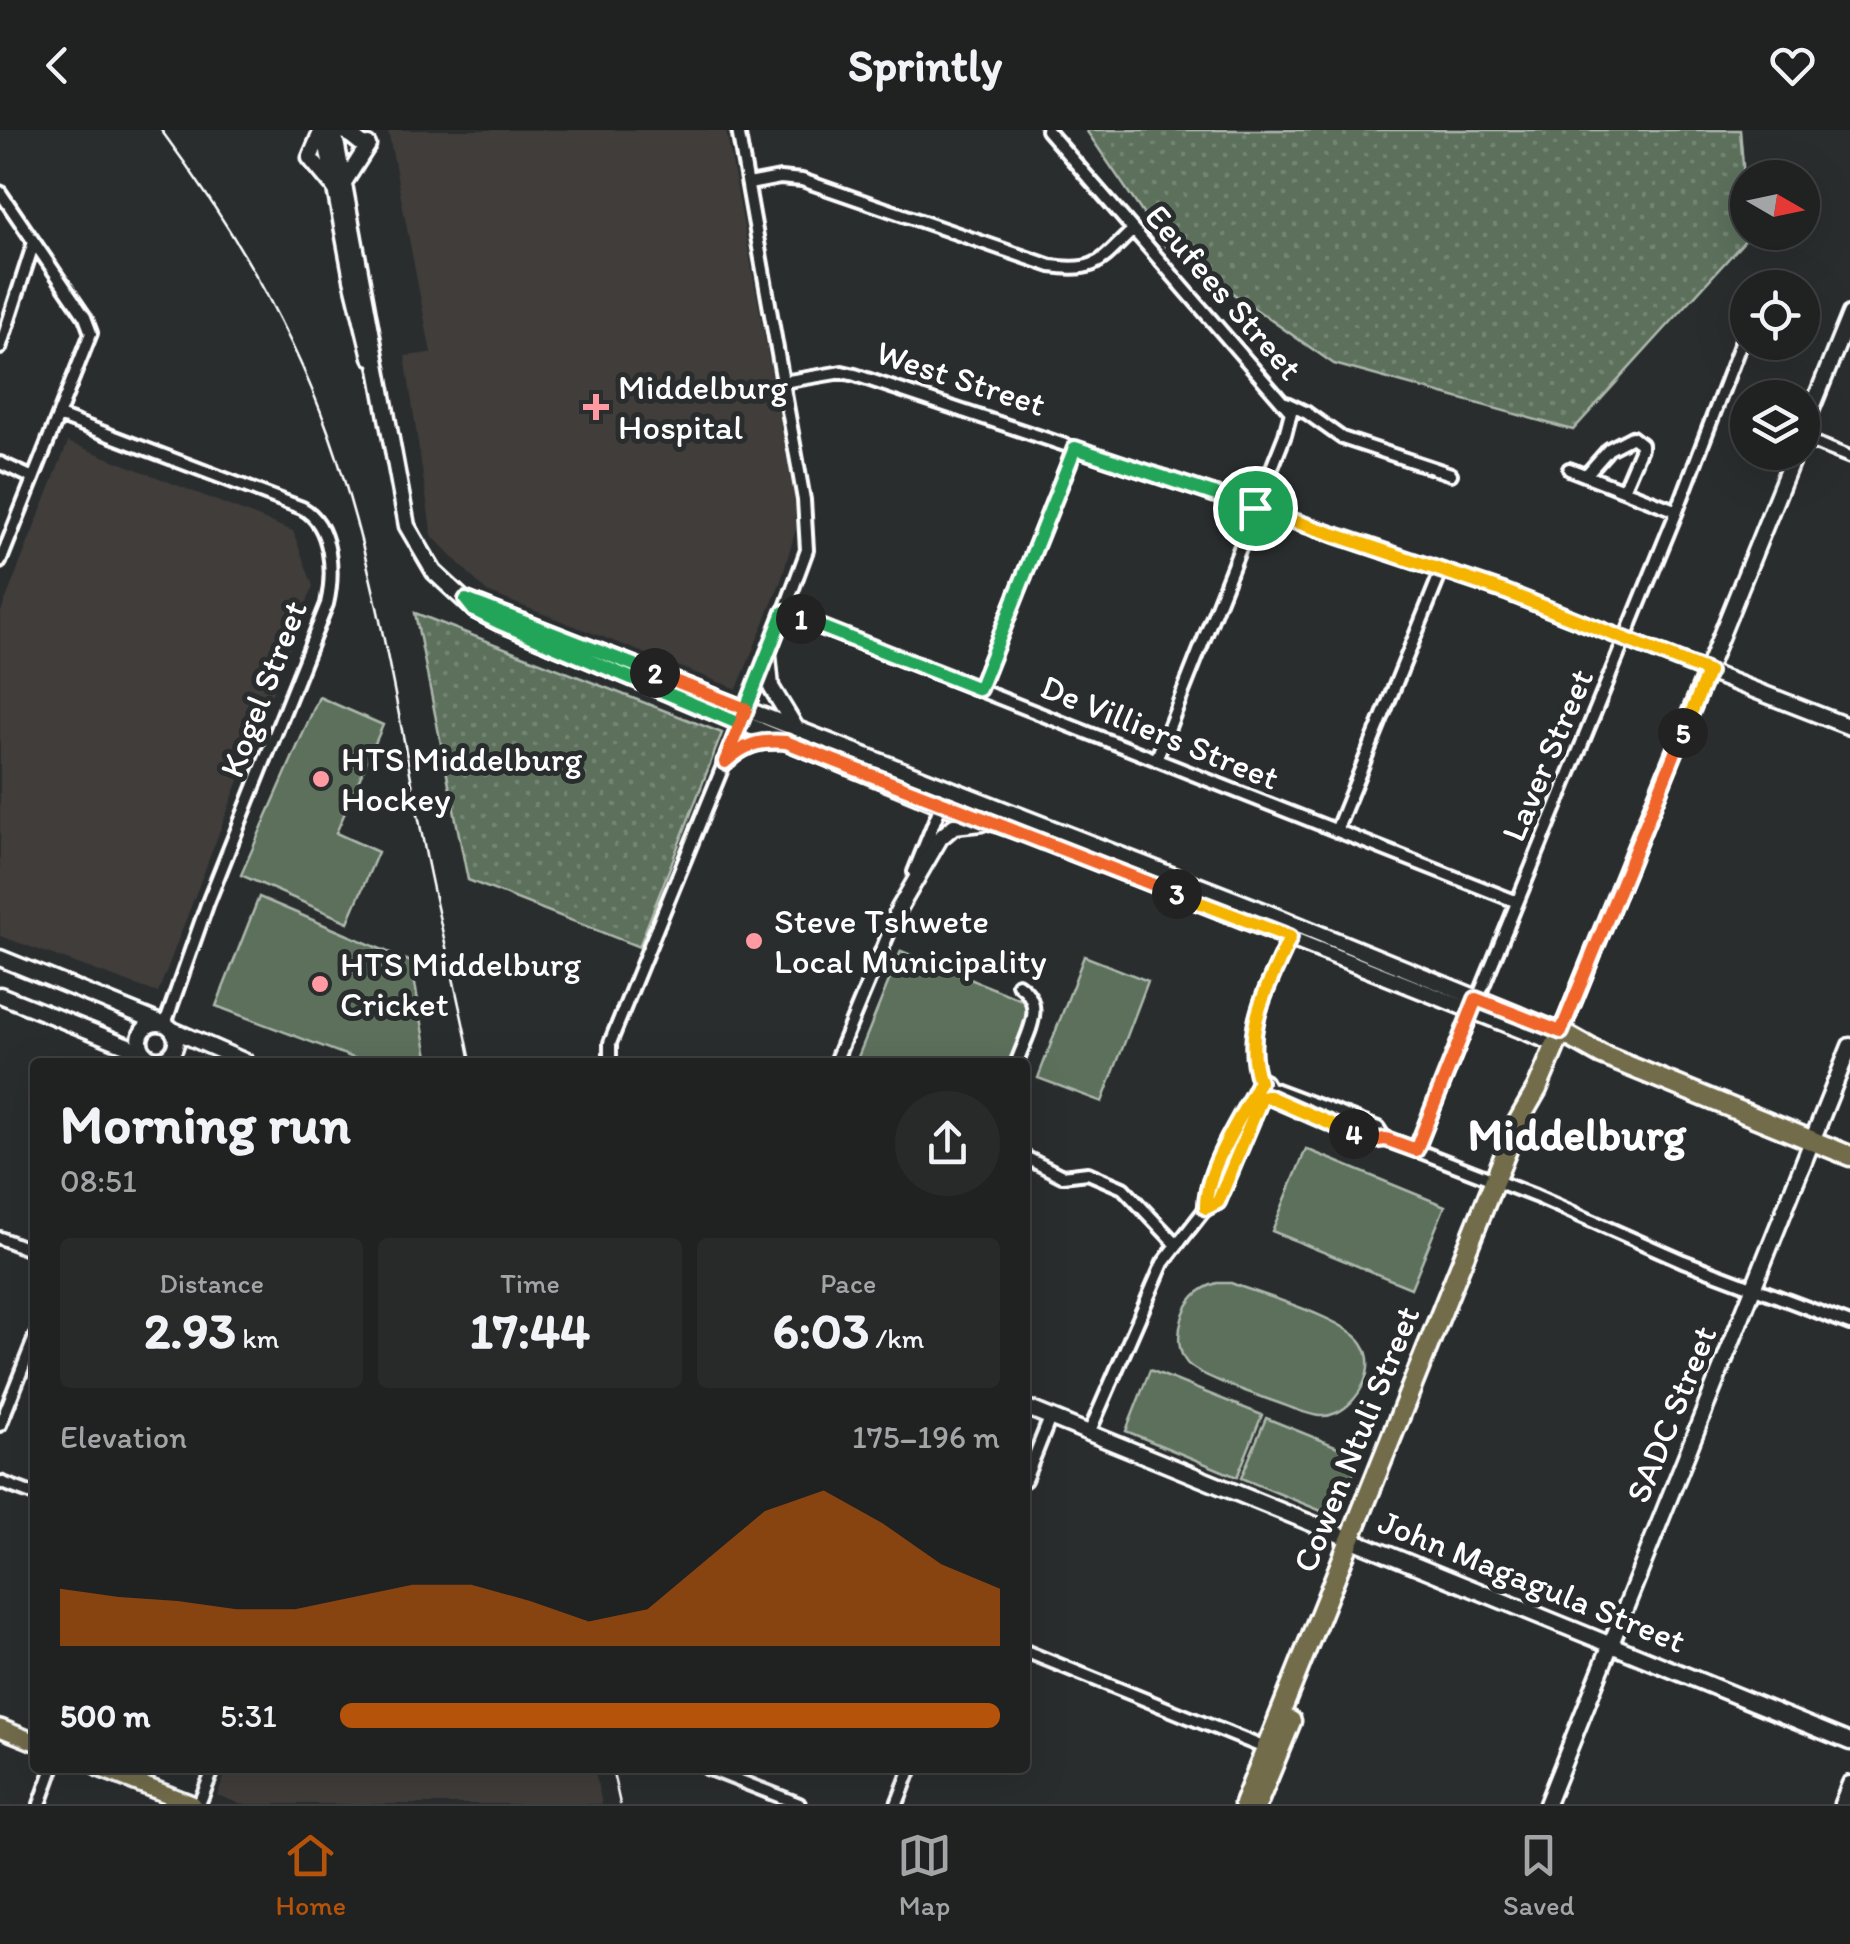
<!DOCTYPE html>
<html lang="en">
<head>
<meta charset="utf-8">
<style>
	body { margin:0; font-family:Itim,sans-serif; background:#282a2a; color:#f1f3f6; height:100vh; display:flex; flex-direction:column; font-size:38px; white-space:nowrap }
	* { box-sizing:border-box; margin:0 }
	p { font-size:32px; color:#a2a4a5 }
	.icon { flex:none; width:55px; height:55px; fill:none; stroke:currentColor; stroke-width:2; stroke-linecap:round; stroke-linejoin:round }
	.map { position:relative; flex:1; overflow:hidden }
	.details { position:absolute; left:30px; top:928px; width:1000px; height:715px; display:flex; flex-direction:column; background:#202222; border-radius:10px; box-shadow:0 10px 40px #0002,0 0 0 2px #3d3f40 }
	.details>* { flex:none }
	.needle { width:65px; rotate:99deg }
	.tools { position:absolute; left:1730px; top:30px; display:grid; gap:20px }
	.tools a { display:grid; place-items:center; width:90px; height:90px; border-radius:50%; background:#202222; box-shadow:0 10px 40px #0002,0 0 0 2px #3d3f40; font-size:50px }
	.pin { position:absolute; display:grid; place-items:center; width:85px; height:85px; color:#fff; margin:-42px; border:5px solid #fff; border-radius:50%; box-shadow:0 2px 10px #0007 }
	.km { position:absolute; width:50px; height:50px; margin:-25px; border-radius:50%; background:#222; color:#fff; font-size:28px; line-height:50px; text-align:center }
	.round { display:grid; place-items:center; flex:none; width:105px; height:105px; border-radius:52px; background:#282a2a }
	.head { display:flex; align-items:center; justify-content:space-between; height:170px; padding:0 30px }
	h1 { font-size:55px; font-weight:800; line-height:75px }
	.metrics { display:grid; grid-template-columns:repeat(3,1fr); gap:15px; height:170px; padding:10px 30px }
	.metrics div { display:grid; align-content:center; border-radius:10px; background:#282a2a; text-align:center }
	.metrics b { font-size:50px; font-weight:800 }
	.metrics small { font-size:28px; font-weight:400 }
	.metrics p { font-size:28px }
	.chart { height:280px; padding:20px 30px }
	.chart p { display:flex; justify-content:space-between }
	.chart svg { width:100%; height:180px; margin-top:10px; fill:#b45309; opacity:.7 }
	ul { padding:0 30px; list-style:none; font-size:32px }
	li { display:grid; grid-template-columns:160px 120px 1fr; align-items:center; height:75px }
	li i { height:25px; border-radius:12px; background:#b45309 }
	header { display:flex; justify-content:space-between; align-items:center; height:130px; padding:0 30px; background:#202222; font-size:45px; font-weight:800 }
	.dock { display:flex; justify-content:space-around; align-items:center; height:140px; border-top:2px solid #3d3f40; background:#202222; font-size:28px; color:#a2a4a5 }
	.dock a { display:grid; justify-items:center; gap:5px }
	.dock .active { color:#b45309 }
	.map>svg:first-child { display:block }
</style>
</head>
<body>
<header><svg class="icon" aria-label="back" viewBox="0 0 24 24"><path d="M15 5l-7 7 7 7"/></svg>Sprintly<svg class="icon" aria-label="heart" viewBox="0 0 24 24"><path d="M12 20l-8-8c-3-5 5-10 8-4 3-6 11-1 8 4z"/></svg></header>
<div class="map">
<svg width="1850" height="1674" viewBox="0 0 1850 1674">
	<defs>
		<pattern id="grass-dots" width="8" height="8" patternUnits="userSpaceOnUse" patternTransform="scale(2.5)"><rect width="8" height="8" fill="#5b705b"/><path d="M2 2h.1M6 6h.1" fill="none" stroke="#748574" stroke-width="1.8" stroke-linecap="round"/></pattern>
	</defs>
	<rect width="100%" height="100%" fill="#2a2d2e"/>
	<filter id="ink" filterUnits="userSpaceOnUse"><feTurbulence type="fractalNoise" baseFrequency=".01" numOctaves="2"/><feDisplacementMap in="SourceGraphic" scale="20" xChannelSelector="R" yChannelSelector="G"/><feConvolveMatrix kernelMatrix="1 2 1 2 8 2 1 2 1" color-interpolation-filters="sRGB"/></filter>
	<g filter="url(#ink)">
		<path fill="#3f3d3b" d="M388,0H726L794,365L796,399L781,451L737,559L487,462L432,406L405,226L431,223Z
			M68,312L293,401L313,456L158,863L0,806V484Z
			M228,1638H594L602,1674H240L217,1665Z"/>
		<path fill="url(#grass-dots)" stroke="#adb8ad" stroke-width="2.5" d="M1086,0H1740L1749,106L1573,300L1334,234L1165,116Z
			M415,483L722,603L639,817L468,750Z"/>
		<path fill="#5b705b" stroke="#adb8ad" stroke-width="2.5" d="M319,567L383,595L336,703L378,722L348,792L241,745Z
			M259,767L411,832L429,932H364L216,876Z
			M901,821L1032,874L1009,932H856Z
			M1084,826L1148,851L1102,972L1038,948Z
			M1306,1019L1445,1076L1411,1158L1272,1101Z
			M1217,1153H1231C1261,1165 1346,1188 1362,1213C1378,1237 1360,1272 1336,1283C1321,1290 1306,1283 1292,1278C1270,1269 1200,1248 1187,1233C1177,1221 1178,1202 1182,1189C1187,1170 1199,1158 1217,1153Z
			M1150,1240L1262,1285L1237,1347L1126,1301Z
			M1266,1288L1360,1326L1336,1387L1241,1348Z"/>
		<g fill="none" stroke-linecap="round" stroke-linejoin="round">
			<defs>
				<path id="street" d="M1047,0L1291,282L1285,305L1156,630
					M749,54L780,48L802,50L1051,136C1098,143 1101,130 1133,100
					M0,62L85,187L91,203L0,432
					M1761,158L1764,152
					M0,218L34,112
					M783,252L842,242L855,245L1505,462L1708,542
					M1286,273L1307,283L1342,308L1451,344
					M59,286L302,378C333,395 334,444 327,474L207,775L165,894
					M1802,308L1850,327
					M0,333L33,348
					M1569,339L1677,381
					M1586,345L1609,319L1632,307L1641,314V318L1623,360
					M784,483L1515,771
					M979,559L1075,318
					M1336,701L1441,442
					M914,742L943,670
					M149,932L151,928
					M610,932V913L768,526L807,420L804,370L738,0
					M835,932L900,776
					M1017,932C1027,903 1048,875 1018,854
					M1259,952C1240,896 1274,846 1295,795
					M1271,958L1378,998L1385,1009
					M1267,966L1371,1011L1385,1009L1416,1020L1535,1066L1683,1131L1850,1194
					M1416,1020L1677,381L1748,194
					M1025,1027L1062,1046L1088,1043L1123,1058L1176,1114
					M1206,1078C1205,1039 1237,995 1256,961
					M0,1108L35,1122
					M0,1295L35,1207
					M1089,1303L1163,1133L1206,1078L1218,1072L1262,967L1271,961L1265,951L1256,957L1262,967
					M1025,1350L1050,1288
					M0,1352L35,1365
					M1025,1521L1270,1620
					M707,1638L799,1674
					M40,1674L53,1638
					M199,1674L214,1638
					M897,1674L911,1638"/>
				<path id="secondary" d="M322,0L310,28L334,57
					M324,0L352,149L371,227
					M334,0L407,396L434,442L475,480L498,492L941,675L1024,703L1556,914
					M344,0L364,16
					M345,51L368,15
					M1802,303L1850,184
					M466,470L1264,781L1561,902L1795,322
					M768,526L771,557L796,598
					M1708,542L1850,597
					M725,632C740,618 754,610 775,611
					M897,782L940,708L954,696L982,693
					M0,828L158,892
					M0,865L143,922
					M140 911a18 18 0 1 1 36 0a18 18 0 1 1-36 0Z
					M173,900L246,932
					M1025,1277L1850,1612
					M1547,1674L1850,916
					M1842,1674L1850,1654"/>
				<path id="primary" d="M0,1598L35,1612
					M99,1638L192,1674"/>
				<path id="highway" d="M1244,1674L1518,992L1537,959L1561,902L1602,925L1850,1026
					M1257,1674L1291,1591"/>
			</defs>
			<use href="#street" stroke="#fff" stroke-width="18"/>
			<use href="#secondary" stroke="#fff" stroke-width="21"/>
			<use href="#primary" stroke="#fff" stroke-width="22"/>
			<use href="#highway" stroke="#fff" stroke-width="25"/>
			<use href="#street" stroke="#2a2d2e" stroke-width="10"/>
			<use href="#secondary" stroke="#2a2d2e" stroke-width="14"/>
			<use href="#primary" stroke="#726c4b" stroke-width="15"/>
			<use href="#highway" stroke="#726c4b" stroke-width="18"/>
			<path stroke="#fff" stroke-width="2.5" d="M161,0C230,93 290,194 329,304C375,435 396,574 423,710C437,785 457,858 471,932
				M612,1638L620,1674"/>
		</g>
	</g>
	<g fill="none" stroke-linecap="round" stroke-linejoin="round" filter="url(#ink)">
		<defs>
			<path id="split-1" d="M801,489L979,559L1075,318L1255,378"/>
			<path id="split-2" d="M655,543L466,470L474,480L498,492L740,594L784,482L801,489"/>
			<path id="split-3" d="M655,543L746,579L725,632C745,614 759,610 786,612L1177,764"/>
			<path id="split-4" d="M1177,764L1290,807C1269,856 1241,898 1259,952C1242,987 1205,1039 1206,1078L1218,1072L1262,967L1267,966L1354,1004"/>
			<path id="split-5" d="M1354,1004L1370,1011L1386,1009L1416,1020L1476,869L1561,902L1683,603"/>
			<path id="split-6" d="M1255,378L1506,462L1708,542L1683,603"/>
		</defs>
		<use href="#split-1" stroke="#fff" stroke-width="20"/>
		<use href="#split-2" stroke="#fff" stroke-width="20"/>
		<use href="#split-3" stroke="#fff" stroke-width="20"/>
		<use href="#split-4" stroke="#fff" stroke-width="20"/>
		<use href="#split-5" stroke="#fff" stroke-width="20"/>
		<use href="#split-6" stroke="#fff" stroke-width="20"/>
		<use href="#split-1" stroke="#22a559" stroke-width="12"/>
		<use href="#split-2" stroke="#22a559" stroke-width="12"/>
		<use href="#split-3" stroke="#f0652b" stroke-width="12"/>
		<use href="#split-4" stroke="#f5b400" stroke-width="12"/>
		<use href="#split-5" stroke="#f0652b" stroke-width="12"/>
		<use href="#split-6" stroke="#f5b400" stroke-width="12"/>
	</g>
	<g fill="#ff9aa2" stroke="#2a2d2e" stroke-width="4">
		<path d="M591 262h10v10h10v10h-10v10h-10v-10h-10v-10h10z"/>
		<circle cx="321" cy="649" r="10"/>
		<circle cx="754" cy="811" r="10"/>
		<circle cx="320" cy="854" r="10"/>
	</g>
	<g text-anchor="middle" stroke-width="10" stroke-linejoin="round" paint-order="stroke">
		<g font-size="35" fill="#fff" stroke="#2a2d2e">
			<text transform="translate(1224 162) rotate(49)" y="12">Eeufees Street</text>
			<text transform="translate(961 248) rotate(18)" y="12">West Street</text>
			<text transform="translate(263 559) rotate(-69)" y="12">Kogel Street</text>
			<text transform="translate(1160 602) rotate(22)" y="12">De Villiers Street</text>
			<text transform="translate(1547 625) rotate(-67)" y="12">Laver Street</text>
			<text transform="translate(1671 1284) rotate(-68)" y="12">SADC Street</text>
			<text transform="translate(1356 1309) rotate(-68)" y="12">Cowen Ntuli Street</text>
			<text transform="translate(1532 1451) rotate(22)" y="12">John Magagula Street</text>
		</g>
		<g font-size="35" fill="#fff" stroke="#2a2d2e" text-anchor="start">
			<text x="618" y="269">Middelburg<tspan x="618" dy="40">Hospital</tspan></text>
			<text x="341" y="641">HTS Middelburg<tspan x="341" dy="40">Hockey</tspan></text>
			<text x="774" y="803">Steve Tshwete<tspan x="774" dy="40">Local Municipality</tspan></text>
			<text x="340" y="846">HTS Middelburg<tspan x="340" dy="40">Cricket</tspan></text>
		</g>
		<g font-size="45" font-weight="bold" fill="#fff" stroke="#2a2d2e">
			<text x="1577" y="1020">Middelburg</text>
		</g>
	</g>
</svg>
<div class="tools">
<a><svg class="needle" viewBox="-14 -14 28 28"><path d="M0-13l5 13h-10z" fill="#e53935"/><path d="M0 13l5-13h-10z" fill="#a2a4a5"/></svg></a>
<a><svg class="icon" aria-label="locate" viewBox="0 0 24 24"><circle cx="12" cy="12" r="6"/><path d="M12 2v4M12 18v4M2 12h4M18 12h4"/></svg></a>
<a><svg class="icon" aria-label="layers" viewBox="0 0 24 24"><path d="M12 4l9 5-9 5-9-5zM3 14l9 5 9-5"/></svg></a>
</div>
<div class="pin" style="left:1255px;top:378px;background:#1e9e55"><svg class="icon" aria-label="arrive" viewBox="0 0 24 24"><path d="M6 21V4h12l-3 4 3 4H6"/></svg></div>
<b class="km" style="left:801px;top:489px">1</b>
<b class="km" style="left:655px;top:543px">2</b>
<b class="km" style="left:1177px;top:764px">3</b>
<b class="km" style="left:1354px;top:1004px">4</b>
<b class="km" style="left:1683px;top:603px">5</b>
<section class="details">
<div class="head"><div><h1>Morning run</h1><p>08:51</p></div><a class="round"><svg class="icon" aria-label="share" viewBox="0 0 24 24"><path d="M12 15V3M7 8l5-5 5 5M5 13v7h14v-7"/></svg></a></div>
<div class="metrics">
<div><p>Distance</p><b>2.93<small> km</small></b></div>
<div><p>Time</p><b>17:44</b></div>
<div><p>Pace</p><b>6:03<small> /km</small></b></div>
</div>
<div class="chart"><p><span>Elevation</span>175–196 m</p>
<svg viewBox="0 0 160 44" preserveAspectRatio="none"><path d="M0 44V30L10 32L20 33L30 35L40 35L50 32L60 29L70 29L80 33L90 38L100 35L110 23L120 11L130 6L140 14L150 24L160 30V44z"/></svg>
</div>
<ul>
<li><b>500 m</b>5:31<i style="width:100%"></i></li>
</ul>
</section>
</div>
<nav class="dock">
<a class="active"><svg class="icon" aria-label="home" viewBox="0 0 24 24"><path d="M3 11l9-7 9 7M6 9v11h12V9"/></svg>Home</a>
<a><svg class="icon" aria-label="map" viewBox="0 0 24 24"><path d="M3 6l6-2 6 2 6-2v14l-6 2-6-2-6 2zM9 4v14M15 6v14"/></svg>Map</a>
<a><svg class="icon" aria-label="saved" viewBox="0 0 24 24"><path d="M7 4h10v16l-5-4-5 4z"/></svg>Saved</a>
</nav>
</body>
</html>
